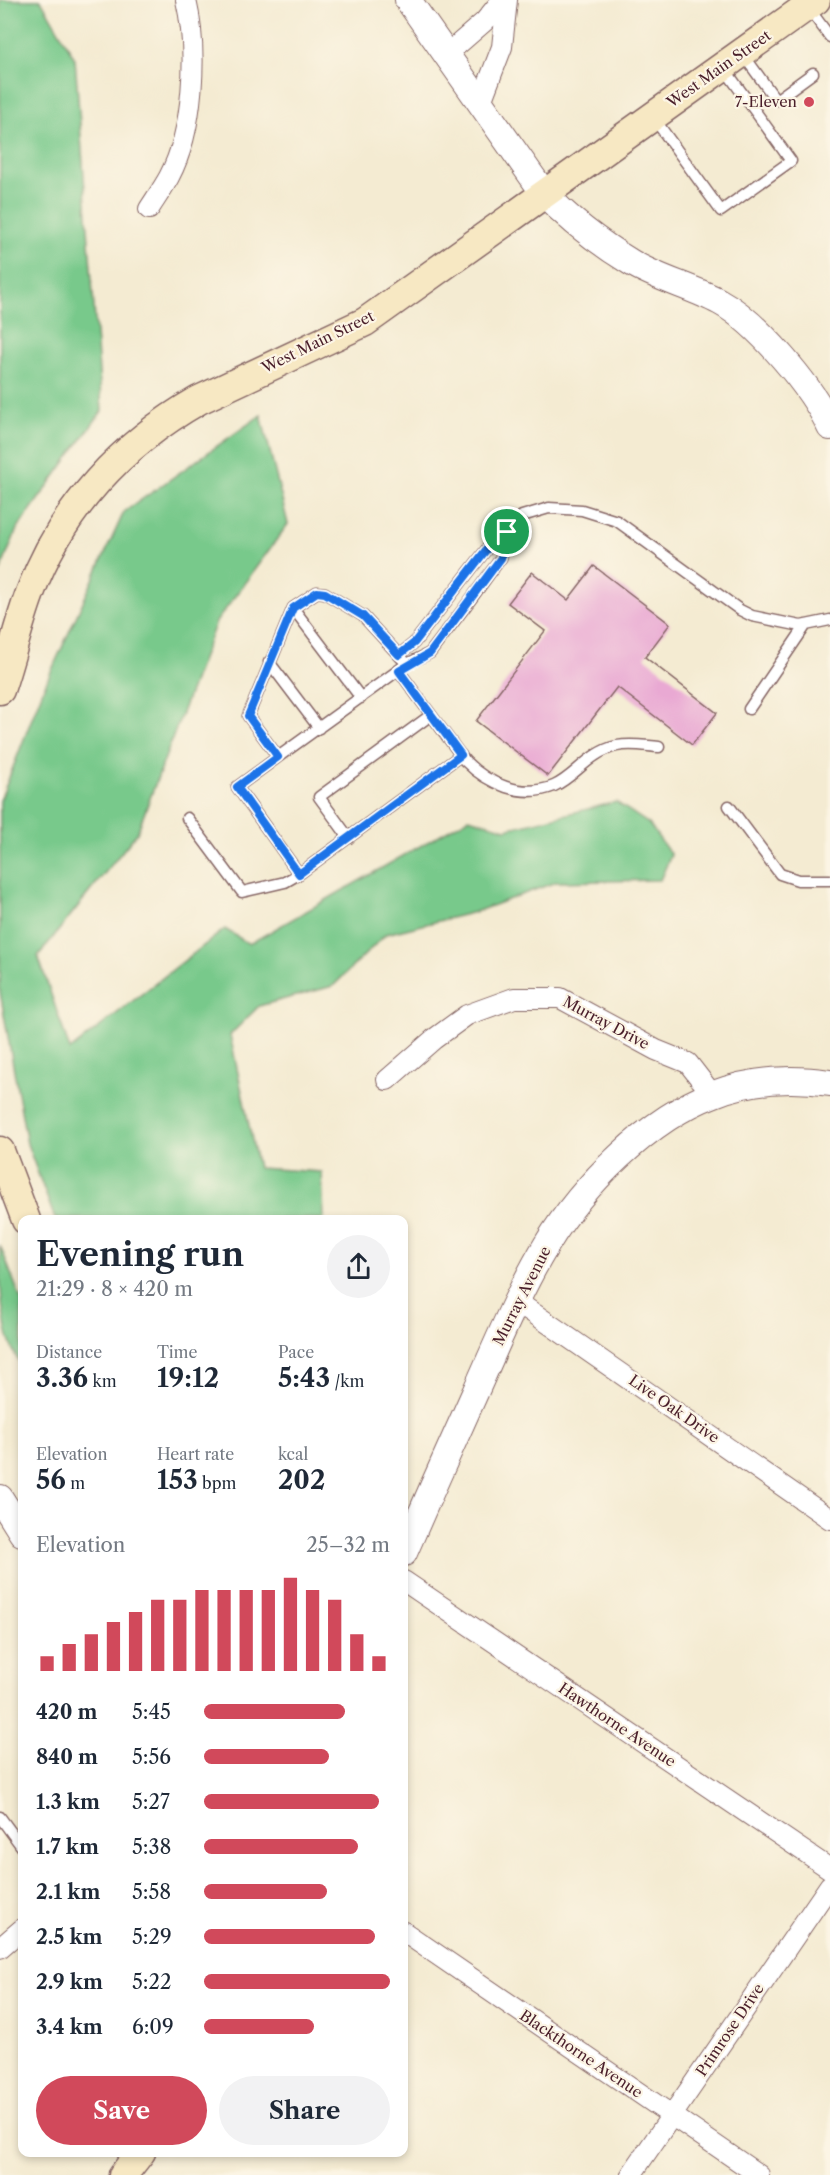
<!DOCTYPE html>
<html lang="en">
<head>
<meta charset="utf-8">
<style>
	body { margin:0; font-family:"Libre Caslon Text",serif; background:#f2f2f3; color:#1f2937; height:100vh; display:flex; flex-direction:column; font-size:22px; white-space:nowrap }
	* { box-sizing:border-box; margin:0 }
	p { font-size:20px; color:#747a83 }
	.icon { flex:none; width:33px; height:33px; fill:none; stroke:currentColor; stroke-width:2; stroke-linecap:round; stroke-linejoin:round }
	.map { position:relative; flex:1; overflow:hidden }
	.panel { position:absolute; left:18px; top:1215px; width:390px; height:942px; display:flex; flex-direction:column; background:#fff; border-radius:12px; box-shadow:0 3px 9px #0003 }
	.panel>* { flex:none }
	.pin { position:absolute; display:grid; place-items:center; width:51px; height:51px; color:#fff; margin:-26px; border:3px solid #fff; border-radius:50%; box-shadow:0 2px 6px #0007 }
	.round { display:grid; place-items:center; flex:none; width:63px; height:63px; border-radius:32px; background:#f2f2f3 }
	.overview { display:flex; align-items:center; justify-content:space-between; height:102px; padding:0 18px }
	h1 { font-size:33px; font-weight:700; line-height:45px }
	.stats { display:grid; grid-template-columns:repeat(3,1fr); gap:9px; height:102px; padding:6px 18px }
	.stats div { display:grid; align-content:center }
	.stats b { font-size:26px; font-weight:700 }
	.stats small { font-size:16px; font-weight:400 }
	.stats p { font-size:16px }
	.chart { height:168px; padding:12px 18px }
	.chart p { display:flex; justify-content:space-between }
	.chart svg { width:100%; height:108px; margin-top:6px; stroke:#d1495b; stroke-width:6 }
	.cta { display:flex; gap:12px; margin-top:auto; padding:12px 18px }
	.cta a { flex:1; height:69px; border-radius:36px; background:#d1495b; color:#fff; font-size:24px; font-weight:700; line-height:69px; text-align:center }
	.cta a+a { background:#f2f2f3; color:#1f2937 }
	ul { padding:0 18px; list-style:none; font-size:20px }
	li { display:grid; grid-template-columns:96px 72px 1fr; align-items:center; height:45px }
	li i { height:15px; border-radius:8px; background:#d1495b }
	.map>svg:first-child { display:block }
</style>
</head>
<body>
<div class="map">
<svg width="830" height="2175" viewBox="0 0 830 2175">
	<rect width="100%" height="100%" fill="#fcf5e5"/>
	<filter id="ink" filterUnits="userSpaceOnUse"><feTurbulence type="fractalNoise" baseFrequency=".0167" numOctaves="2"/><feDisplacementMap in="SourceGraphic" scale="12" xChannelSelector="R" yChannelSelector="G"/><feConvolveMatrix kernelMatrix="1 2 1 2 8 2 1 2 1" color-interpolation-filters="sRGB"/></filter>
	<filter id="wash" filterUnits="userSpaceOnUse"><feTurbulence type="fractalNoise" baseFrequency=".008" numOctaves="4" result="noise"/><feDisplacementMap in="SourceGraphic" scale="24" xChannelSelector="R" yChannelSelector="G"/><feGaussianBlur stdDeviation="1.35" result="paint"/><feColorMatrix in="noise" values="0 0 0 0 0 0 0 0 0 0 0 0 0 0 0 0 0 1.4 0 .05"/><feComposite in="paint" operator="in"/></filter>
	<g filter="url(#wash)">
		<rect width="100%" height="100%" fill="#f4ebd2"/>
		<path fill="#78c98b" stroke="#61745b" stroke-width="1.5" d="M0,0H41L75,59L102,411L17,529L0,572Z
			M261,415L288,524L216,622L137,833L38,956L70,1050L225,929L249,944L469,818L506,829L616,802L649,824L671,855L660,880L556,882L475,912L386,934L333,986L259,1006L230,1035L258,1168L322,1172L324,1219H55L27,1144L0,992V801L44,687L124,512Z
			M0,1245L22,1302V1366C0,1337 0,1286 0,1245Z"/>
		<g id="blocks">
			<path fill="#e9a9d3" d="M594,566L670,624L645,657L717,713L692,745L617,687L548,776L476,721L545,631L508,603L532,572L568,600Z"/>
		</g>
	</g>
	<g filter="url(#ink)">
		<use href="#blocks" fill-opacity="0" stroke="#866665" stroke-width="1.5"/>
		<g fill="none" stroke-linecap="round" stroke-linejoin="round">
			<defs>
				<path id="service" d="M807,6L830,37
					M742,53L776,100L813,73
					M653,117L721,211L791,161L724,68
					M293,608L361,698
					M399,655L414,643L493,541L522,516L549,508L582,510L617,521L740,610L752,616L801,626L830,620
					M269,662L319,728
					M407,664L363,616L325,593L317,592L293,608L248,716L278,757L407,664L430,653L471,599L501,558L507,532
					M399,671L465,761C488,784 522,799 554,786C575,777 589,752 617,746C631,743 645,746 659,747
					M749,709L806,625
					M278,757L237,787L299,874L461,755
					M729,806L780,874L798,880H830
					M187,818L242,892L285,882L299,874
					M349,838L319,797L431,715
					M0,1817L22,1847"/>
				<path id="minor" d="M447,54L485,21L502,0
					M481,102L502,47L507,0
					M149,209C156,198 163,188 169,177C194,130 198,51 186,0
					M387,1080L434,1039L467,1015L514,998H560L656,1050L688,1063L712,1094
					M516,1301L830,1519
					M404,1581L830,1869
					M404,1932L759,2175
					M0,1948L22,1929
					M631,2175L830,1885"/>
				<path id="tertiary" d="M408,0L543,192C568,219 601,244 632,263C659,279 692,287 720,302C757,322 813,388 830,427
					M0,1498L22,1533
					M404,1553C427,1500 450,1448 474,1395C497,1344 518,1292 547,1244C582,1186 649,1118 714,1094C750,1080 791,1077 830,1083"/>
				<path id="secondary" d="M0,690C11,658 18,625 30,593C61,509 122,444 199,400L365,322L816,0
					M0,1151L26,1220
					M123,2175L141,2152"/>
			</defs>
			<use href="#service" stroke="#866665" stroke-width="13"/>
			<use href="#minor" stroke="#866665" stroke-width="22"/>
			<use href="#tertiary" stroke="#866665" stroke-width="28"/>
			<use href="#secondary" stroke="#866665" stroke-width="31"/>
			<use href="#service" stroke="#fff" stroke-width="10"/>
			<use href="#minor" stroke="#fff" stroke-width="20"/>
			<use href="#tertiary" stroke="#fff" stroke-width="26"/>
			<use href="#secondary" stroke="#f7e8c3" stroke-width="28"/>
		</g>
	</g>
	<g fill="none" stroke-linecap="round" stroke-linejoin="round" filter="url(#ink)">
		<defs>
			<path id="route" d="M507,532L501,558L430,653L399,671L461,755L299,874L237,787L278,757L248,716L293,608L317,592L325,593L363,616L399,655L414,643L493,541Z"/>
		</defs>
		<use href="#route" stroke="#fff" stroke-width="12"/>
		<use href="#route" stroke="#1a73e8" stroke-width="8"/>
	</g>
	<circle fill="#d1495b" stroke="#fcf5e5" stroke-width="2" cx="809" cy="102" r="6"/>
	<g text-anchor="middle" stroke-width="4.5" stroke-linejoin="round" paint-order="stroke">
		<g font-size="15" fill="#4a1f2b" stroke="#fcf5e5">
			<text transform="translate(719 69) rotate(-35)" y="5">West Main Street</text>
			<text transform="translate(318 342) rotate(-26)" y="5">West Main Street</text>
			<text transform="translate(606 1023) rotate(28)" y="5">Murray Drive</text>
			<text transform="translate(522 1296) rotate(-63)" y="5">Murray Avenue</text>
			<text transform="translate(674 1409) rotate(35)" y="5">Live Oak Drive</text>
			<text transform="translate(617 1725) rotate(34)" y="5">Hawthorne Avenue</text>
			<text transform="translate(730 2030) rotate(-56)" y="5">Primrose Drive</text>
			<text transform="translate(581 2054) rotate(34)" y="5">Blackthorne Avenue</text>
		</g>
		<g font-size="15" fill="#4a1f2b" stroke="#fcf5e5" text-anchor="end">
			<text x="797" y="107">7-Eleven</text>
		</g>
	</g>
</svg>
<div class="pin" style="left:507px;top:532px;background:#1e9e55"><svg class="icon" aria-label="arrive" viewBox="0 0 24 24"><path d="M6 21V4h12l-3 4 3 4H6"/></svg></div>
<section class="panel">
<div class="overview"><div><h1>Evening run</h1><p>21:29 · 8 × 420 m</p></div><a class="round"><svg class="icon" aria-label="share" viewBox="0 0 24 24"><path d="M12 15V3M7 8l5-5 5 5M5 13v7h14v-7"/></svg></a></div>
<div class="stats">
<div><p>Distance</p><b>3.36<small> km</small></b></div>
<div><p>Time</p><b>19:12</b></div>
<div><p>Pace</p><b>5:43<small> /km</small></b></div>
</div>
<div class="stats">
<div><p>Elevation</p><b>56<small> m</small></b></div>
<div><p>Heart rate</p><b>153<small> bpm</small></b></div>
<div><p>kcal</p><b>202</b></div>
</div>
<div class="chart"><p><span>Elevation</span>25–32 m</p>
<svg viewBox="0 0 160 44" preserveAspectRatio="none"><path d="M5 44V38M15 44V33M25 44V29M35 44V24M45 44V20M55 44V15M65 44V15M75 44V11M85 44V11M95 44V11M105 44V11M115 44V6M125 44V11M135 44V15M145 44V29M155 44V38"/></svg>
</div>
<ul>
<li><b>420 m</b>5:45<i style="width:76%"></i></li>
<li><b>840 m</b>5:56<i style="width:67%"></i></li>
<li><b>1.3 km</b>5:27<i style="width:94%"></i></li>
<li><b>1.7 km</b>5:38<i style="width:83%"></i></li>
<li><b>2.1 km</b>5:58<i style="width:66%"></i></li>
<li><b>2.5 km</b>5:29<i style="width:92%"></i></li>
<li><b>2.9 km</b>5:22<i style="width:100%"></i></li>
<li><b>3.4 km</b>6:09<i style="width:59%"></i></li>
</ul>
<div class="cta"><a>Save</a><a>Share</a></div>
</section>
</div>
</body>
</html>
